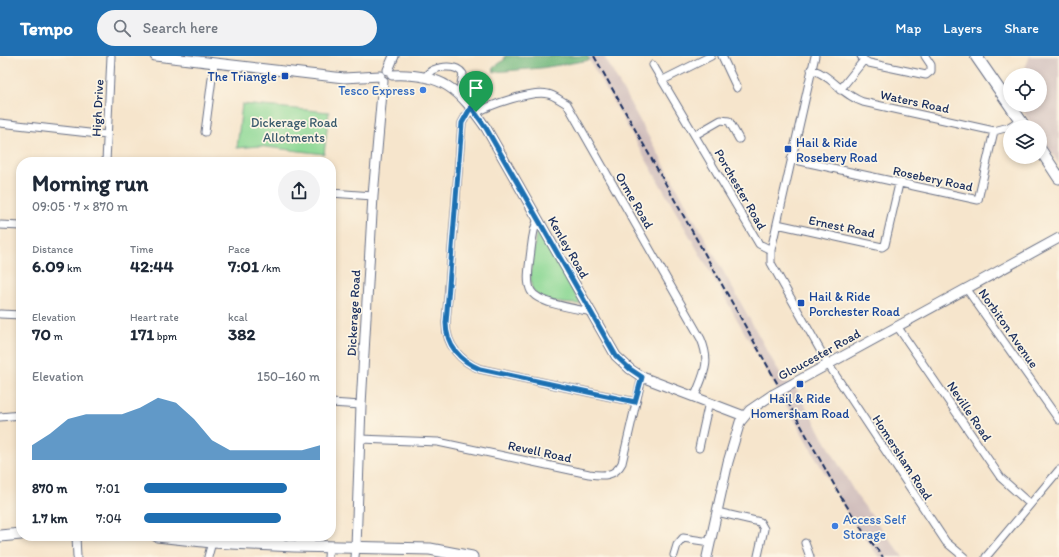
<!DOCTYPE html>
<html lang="en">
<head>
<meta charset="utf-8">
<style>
	body { margin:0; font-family:Itim,sans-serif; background:#f2f2f3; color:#1f2937; height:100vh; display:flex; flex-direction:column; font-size:15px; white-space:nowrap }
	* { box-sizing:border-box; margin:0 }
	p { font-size:13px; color:#747a83 }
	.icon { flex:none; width:22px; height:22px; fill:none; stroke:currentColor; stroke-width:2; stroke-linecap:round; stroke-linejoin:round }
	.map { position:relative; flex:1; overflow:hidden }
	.side { position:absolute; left:16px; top:101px; width:320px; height:384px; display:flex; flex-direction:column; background:#fff; border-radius:16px; box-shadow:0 2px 6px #0003 }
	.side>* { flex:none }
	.fabs { position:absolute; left:1003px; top:12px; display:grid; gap:8px }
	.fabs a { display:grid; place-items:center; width:44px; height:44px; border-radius:50%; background:#fff; box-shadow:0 2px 6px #0003; font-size:20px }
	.pin { position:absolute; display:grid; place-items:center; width:34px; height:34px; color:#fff; margin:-41px -17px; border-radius:50% 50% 50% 0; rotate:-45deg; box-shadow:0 0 4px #0007 }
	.pin .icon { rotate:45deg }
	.round { display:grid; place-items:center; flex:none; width:42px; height:42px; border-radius:21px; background:#f2f2f3 }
	.summary { display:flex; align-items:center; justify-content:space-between; height:68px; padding:0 16px }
	h1 { font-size:22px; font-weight:700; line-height:30px }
	.metrics { display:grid; grid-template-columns:repeat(3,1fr); gap:6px; height:68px; padding:4px 16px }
	.metrics div { display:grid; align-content:center }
	.metrics b { font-size:17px; font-weight:700 }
	.metrics small { font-size:11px; font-weight:400 }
	.metrics p { font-size:11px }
	.chart { height:112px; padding:8px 16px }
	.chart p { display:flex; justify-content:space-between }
	.chart svg { width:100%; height:72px; margin-top:4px; fill:#1f6fb2; opacity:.7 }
	ul { padding:0 16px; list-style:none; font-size:13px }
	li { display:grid; grid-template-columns:64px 48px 1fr; align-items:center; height:30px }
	li i { height:10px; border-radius:5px; background:#1f6fb2 }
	header { display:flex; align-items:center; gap:24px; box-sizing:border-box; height:56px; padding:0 20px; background:#1f6fb2; color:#fff }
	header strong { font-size:19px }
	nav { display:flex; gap:22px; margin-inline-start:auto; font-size:14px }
	.search { width:280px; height:36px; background:#f2f2f3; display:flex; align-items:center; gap:10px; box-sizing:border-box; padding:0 14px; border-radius:22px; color:#747a83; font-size:15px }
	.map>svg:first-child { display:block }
</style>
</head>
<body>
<header>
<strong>Tempo</strong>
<div class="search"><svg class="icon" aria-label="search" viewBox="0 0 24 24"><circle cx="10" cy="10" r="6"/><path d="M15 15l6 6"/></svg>Search here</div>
<nav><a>Map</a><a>Layers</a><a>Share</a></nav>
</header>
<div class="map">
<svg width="1059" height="501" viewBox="0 0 1059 501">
	<rect width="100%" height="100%" fill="#fcf5e5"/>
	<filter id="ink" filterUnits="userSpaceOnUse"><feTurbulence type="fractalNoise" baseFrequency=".025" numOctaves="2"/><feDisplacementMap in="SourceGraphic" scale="8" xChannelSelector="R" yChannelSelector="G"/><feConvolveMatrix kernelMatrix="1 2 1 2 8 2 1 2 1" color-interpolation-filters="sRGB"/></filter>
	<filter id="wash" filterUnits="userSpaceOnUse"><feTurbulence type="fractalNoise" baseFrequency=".012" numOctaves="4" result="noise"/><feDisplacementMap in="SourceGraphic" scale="16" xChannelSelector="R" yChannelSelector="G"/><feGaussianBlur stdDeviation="0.9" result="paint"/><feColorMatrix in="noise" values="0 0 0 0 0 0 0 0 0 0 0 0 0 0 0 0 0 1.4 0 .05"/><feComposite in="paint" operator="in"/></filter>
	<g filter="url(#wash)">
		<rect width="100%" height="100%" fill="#f6e5cc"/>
		<path fill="#d1bfbd" d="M587,0H604L784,325L795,331L856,439L903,501H879L852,465Z
			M1030,0H1059V108L1040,80V71H1034L1019,49H1040V19H1022Z"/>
		<path fill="#8dd895" stroke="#54847a" d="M242,48L329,56L324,98L258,90L237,92Z
			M537,173L581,248C567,248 542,247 533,235C527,225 535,186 537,173Z"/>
		<path fill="#72b87e" stroke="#46746e" d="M505,0H587L590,4L541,12L494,16L493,12L504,4Z"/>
	</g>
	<g filter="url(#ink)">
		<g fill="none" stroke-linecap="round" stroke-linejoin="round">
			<defs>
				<path id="minor" d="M722,0L737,32
					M815,0L771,194V207L828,308L946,486L964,501
					M861,0L864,4L869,7L926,19L931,15V9L925,0
					M653,9L759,188L771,194
					M811,13C831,19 842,39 863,46L994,75L1009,71L1020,64
					M426,20C432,10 456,7 463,18L459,38
					M663,24L711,0
					M840,34L864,4
					M471,51L462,67L446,267C446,289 460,305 480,313L635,346
					M476,57C490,49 532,34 548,38C554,39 561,45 567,48L701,283C711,307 704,317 695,340
					M0,67L107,79
					M205,76L214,7
					M695,79L721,64L729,65L739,83
					M791,103L978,144L994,75
					M106,106L111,0
					M331,137L373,140
					M538,163C532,175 532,188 530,202C529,212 526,226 531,235C538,248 578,253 592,256
					M777,168L882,191L885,189L899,128
					M0,169L21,170
					M966,232L1059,364
					M0,258L21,259
					M897,270L1001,422L1030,448
					M331,347L361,349
					M0,361L21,359
					M360,383L438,386L589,418C602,420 615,421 622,407L642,321
					M699,392L709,346
					M717,456L760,466L764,473L758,500
					M76,480L77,501
					M805,487L810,501
					M674,499L677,489L683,482L710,486
					M208,501L212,486
					M328,501L329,490
					M355,501L356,491
					M986,501L1059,414"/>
				<path id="tertiary" d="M155,0L344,22L380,20
					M388,14L394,0
					M392,19C442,17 459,33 486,72L616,300L630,313L642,321L744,360
					M794,327L1059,182
					M356,491L361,349L373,140L383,25
					M707,501L728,406L740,366L750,354L772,339"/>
				<path id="primary" d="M976,0L1025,71
					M1040,93L1059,122
					M0,480L21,478
					M157,480L212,486L294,490L430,493L472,501"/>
			</defs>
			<use href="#minor" stroke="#686f84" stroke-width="9"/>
			<use href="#tertiary" stroke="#686f84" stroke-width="11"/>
			<use href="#primary" stroke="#686f84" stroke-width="13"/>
			<use href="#minor" stroke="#fff" stroke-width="7"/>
			<use href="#tertiary" stroke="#fff" stroke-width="9"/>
			<use href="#primary" stroke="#fff" stroke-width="11"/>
			<path stroke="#1b2f5e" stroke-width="2" stroke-dasharray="6 3" stroke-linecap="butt" d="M594,0L841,441L863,475L883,501"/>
			<defs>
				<path id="tertiary-bridge" d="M772,339L794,327"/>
			</defs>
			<use href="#tertiary-bridge" stroke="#686f84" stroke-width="11" stroke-linecap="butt"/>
			<use href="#tertiary-bridge" stroke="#fff" stroke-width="9"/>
		</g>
	</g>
	<g fill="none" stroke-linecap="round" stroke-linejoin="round" filter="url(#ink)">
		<defs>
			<path id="route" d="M471,51L486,72L616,300L630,313L642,321L635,346L480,313C460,305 446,289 446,267L462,67Z"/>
		</defs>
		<use href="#route" stroke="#fff" stroke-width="8"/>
		<use href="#route" stroke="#1f6fb2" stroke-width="5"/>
	</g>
	<g fill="#1a4fb4" stroke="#fcf5e5" stroke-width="1.5">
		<rect x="281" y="16" width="8" height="8" rx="2"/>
		<rect x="784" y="89" width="8" height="8" rx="2"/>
		<rect x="797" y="243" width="8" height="8" rx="2"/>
		<rect x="796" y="324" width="8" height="8" rx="2"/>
	</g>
	<g fill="#3f7fe0" stroke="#fcf5e5" stroke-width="1.5">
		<circle cx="423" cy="34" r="4"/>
		<circle cx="835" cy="470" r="4"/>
	</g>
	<g text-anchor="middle" stroke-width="3.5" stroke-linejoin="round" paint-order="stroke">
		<g font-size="13" fill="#164399" stroke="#fcf5e5" text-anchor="start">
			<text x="277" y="25" text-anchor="end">The Triangle</text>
			<text x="796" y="91">Hail &amp; Ride<tspan x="796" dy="15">Rosebery Road</tspan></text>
			<text x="809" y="245">Hail &amp; Ride<tspan x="809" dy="15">Porchester Road</tspan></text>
			<text x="800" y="347" text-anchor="middle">Hail &amp; Ride<tspan x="800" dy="15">Homersham Road</tspan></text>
		</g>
		<g font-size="13" fill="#366cbe" stroke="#fcf5e5" text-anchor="end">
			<text x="415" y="39">Tesco Express</text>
			<text x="843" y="468" text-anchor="start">Access Self<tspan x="843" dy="15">Storage</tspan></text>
		</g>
		<g font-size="13" fill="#1b2f5e" stroke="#fcf5e5">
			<text transform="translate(915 45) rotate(12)" y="5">Waters Road</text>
			<text transform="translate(97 52) rotate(-87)" y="5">High Drive</text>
			<text transform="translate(933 122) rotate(12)" y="5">Rosebery Road</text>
			<text transform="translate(741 133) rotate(60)" y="5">Porchester Road</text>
			<text transform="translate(635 144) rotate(60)" y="5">Orme Road</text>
			<text transform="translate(842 170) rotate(12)" y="5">Ernest Road</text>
			<text transform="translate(569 191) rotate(60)" y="5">Kenley Road</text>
			<text transform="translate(353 257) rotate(-87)" y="5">Dickerage Road</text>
			<text transform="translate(1009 272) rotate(55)" y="5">Norbiton Avenue</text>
			<text transform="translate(819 298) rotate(-29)" y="5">Gloucester Road</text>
			<text transform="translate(970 355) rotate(56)" y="5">Neville Road</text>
			<text transform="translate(540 395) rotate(12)" y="5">Revell Road</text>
			<text transform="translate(903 401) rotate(57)" y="5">Homersham Road</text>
		</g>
		<g font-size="13" fill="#38596c" stroke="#fcf5e5">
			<text x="294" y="71">Dickerage Road<tspan x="294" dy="15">Allotments</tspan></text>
		</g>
	</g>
</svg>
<div class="fabs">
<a><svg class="icon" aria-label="locate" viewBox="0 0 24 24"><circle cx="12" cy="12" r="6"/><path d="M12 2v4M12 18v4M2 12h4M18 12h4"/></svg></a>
<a><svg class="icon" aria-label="layers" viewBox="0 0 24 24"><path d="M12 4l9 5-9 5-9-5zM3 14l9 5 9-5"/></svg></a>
</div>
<div class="pin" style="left:476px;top:56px;background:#1e9e55"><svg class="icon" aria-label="arrive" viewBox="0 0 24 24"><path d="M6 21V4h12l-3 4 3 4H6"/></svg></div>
<section class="side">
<div class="summary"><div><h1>Morning run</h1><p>09:05 · 7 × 870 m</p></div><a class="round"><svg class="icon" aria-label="share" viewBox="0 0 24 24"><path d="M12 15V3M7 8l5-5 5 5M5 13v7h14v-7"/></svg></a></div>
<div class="metrics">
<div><p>Distance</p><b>6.09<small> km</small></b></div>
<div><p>Time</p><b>42:44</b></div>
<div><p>Pace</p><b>7:01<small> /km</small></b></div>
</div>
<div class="metrics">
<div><p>Elevation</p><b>70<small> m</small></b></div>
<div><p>Heart rate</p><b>171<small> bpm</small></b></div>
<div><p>kcal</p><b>382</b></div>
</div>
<div class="chart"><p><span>Elevation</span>150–160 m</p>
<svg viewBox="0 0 160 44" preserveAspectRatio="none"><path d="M0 44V35L10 28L20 19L30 16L40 16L50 16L60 12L70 6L80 9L90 19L100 32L110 38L120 38L130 38L140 38L150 38L160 35V44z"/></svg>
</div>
<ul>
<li><b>870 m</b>7:01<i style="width:81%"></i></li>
<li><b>1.7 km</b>7:04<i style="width:78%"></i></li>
</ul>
</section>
</div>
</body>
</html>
